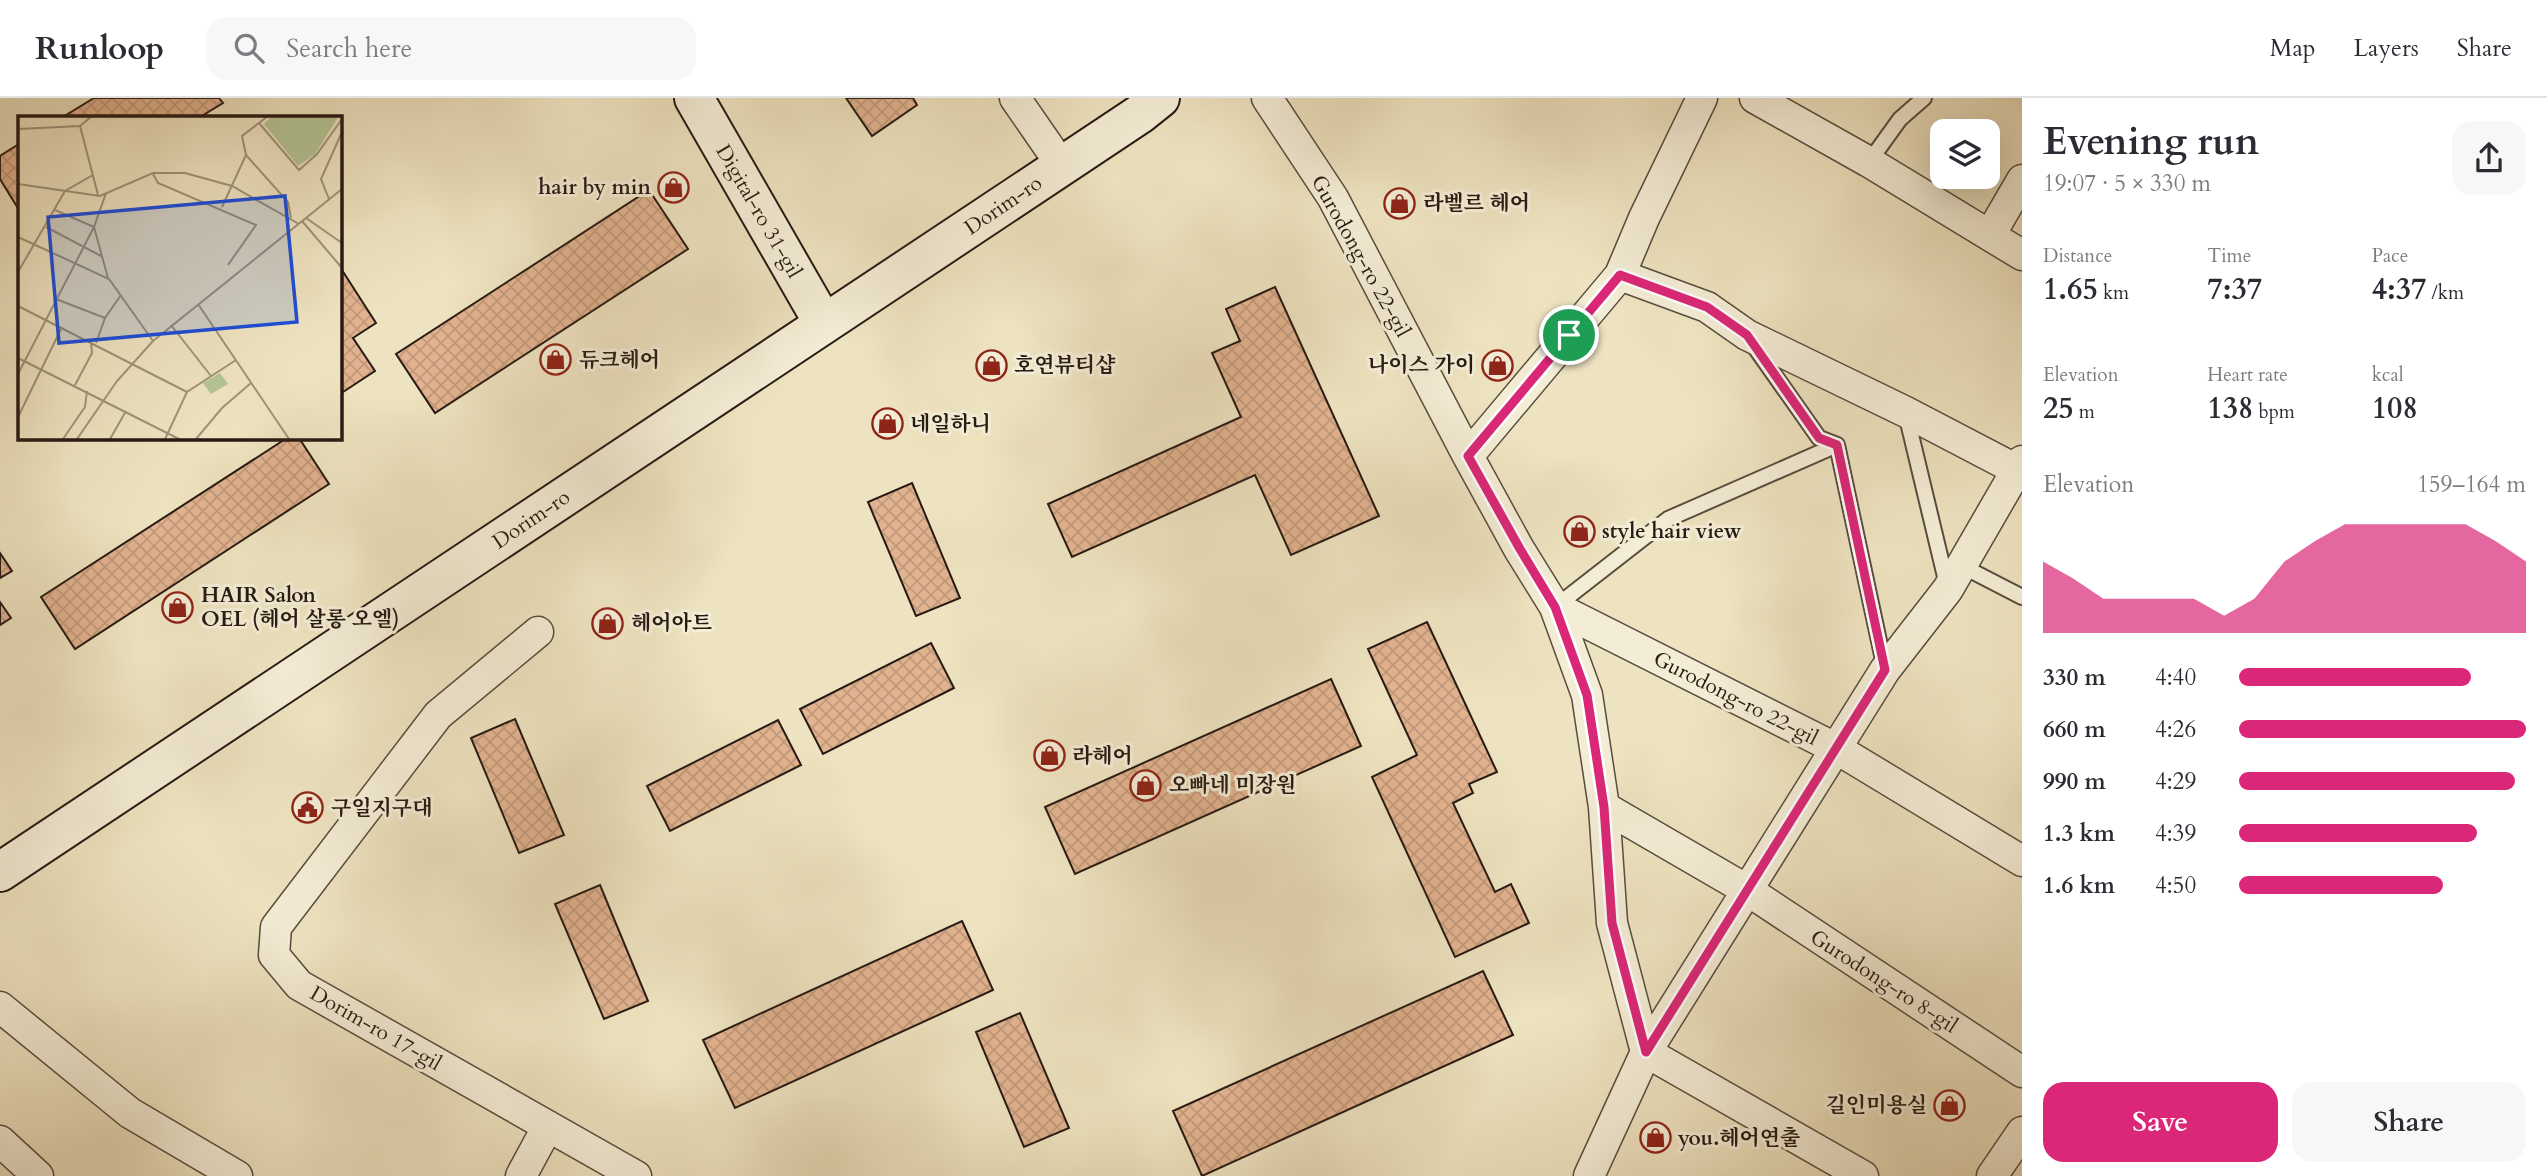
<!DOCTYPE html>
<html lang="en">
<head>
<meta charset="utf-8">
<style>
	body { margin:0; font-family:Cardo,"Noto Serif KR",serif; background:#f7f7f7; color:#2b2b33; height:100vh; display:flex; flex-direction:column; font-size:26px; white-space:nowrap }
	* { box-sizing:border-box; margin:0 }
	p { font-size:23px; color:#7c7c81 }
	.icon { flex:none; width:38px; height:38px; fill:none; stroke:currentColor; stroke-width:2; stroke-linecap:round; stroke-linejoin:round }
	.map { position:relative; flex:1; overflow:hidden }
	.panel { display:flex; flex-direction:column; background:#fff; width:525px }
	.panel>* { flex:none }
	.controls { position:absolute; left:1930px; top:21px; display:grid; gap:14px }
	.controls a { display:grid; place-items:center; width:70px; height:70px; border-radius:14px; background:#fff; box-shadow:0 7px 28px #0002; font-size:35px }
	.pin { position:absolute; display:grid; place-items:center; width:60px; height:60px; color:#fff; margin:-30px; border:4px solid #fff; border-radius:50%; box-shadow:0 2px 7px #0007 }
	.round { display:grid; place-items:center; flex:none; width:74px; height:74px; border-radius:21px; background:#f7f7f7 }
	.summary { display:flex; align-items:center; justify-content:space-between; height:119px; padding:0 21px }
	h1 { font-size:38px; font-weight:800; line-height:52px }
	.stats { display:grid; grid-template-columns:repeat(3,1fr); gap:10px; height:119px; padding:7px 21px }
	.stats div { display:grid; align-content:center }
	.stats b { font-size:30px; font-weight:800 }
	.stats small { font-size:19px; font-weight:400 }
	.stats p { font-size:19px }
	.chart { height:196px; padding:14px 21px }
	.chart p { display:flex; justify-content:space-between }
	.chart svg { width:100%; height:126px; margin-top:7px; fill:#db2777; opacity:.7 }
	.primary-button { display:flex; gap:14px; margin-top:auto; padding:14px 21px }
	.primary-button a { flex:1; height:80px; border-radius:21px; background:#db2777; color:#fff; font-size:28px; font-weight:800; line-height:80px; text-align:center }
	.primary-button a+a { background:#f7f7f7; color:#2b2b33 }
	ul { padding:0 21px; list-style:none; font-size:23px }
	li { display:grid; grid-template-columns:112px 84px 1fr; align-items:center; height:52px }
	li i { height:18px; border-radius:9px; background:#db2777 }
	header { display:flex; align-items:center; gap:42px; box-sizing:border-box; height:98px; padding:0 35px; background:#fff; border-bottom:2px solid #e1e1e2 }
	header strong { font-size:33px }
	nav { display:flex; gap:38px; margin-inline-start:auto; font-size:24px }
	.search { width:490px; height:63px; background:#f7f7f7; display:flex; align-items:center; gap:18px; box-sizing:border-box; padding:0 24px; border-radius:21px; color:#7c7c81; font-size:26px }
	main { display:flex; flex:1; min-height:0 }
	.map>svg:first-child { display:block }
</style>
</head>
<body>
<header>
<strong>Runloop</strong>
<div class="search"><svg class="icon" aria-label="search" viewBox="0 0 24 24"><circle cx="10" cy="10" r="6"/><path d="M15 15l6 6"/></svg>Search here</div>
<nav><a>Map</a><a>Layers</a><a>Share</a></nav>
</header>
<main>
<div class="map">
<svg width="2022" height="1078" viewBox="0 0 2022 1078">
	<defs>
		<pattern id="building-cross-hatch" width="8" height="8" patternUnits="userSpaceOnUse" patternTransform="scale(1.75)"><rect width="8" height="8" fill="#e2b38f"/><path d="M0 0l8 8M0 8l8-8" fill="none" stroke="#c2997a"/></pattern>
	</defs>
	<rect width="100%" height="100%" fill="#eee3c0"/>
	<filter id="stains"><feTurbulence type="fractalNoise" baseFrequency=".00286" numOctaves="4"/><feColorMatrix values="0 0 0 0 .2 0 0 0 0 .09 0 0 0 0 .02 0 0 0 .5 -.17"/></filter>
	<radialGradient id="worn" r=".72"><stop offset=".6" stop-color="#630" stop-opacity="0"/><stop offset="1" stop-color="#630" stop-opacity=".3"/></radialGradient>
	<path fill="url(#building-cross-hatch)" stroke="#271a13" stroke-width="2" d="M94,0H219L223,5L200,19H63Z
		M846,0H913L917,7L872,38Z
		M19,46V112L0,81V58Z
		M649,92L688,151L435,315L396,256Z
		M340,169L376,225L353,240L375,273L340,296Z
		M1275,189L1379,418L1291,457L1255,377L1072,459L1048,406L1241,319L1212,255L1240,243L1226,211Z
		M287,340H299L329,386L75,551L41,499Z
		M912,385L960,500L916,518L868,404Z
		M0,455L12,473L0,480Z
		M0,504L11,520L0,527Z
		M1427,524L1497,674L1469,686L1473,695L1453,705L1495,794L1511,786L1529,825L1455,859L1372,679L1417,657L1368,551Z
		M931,545L954,590L823,656L800,611Z
		M1331,581L1361,648L1075,776L1045,709Z
		M515,621L564,737L519,755L471,640Z
		M778,622L801,667L670,733L647,688Z
		M600,787L648,903L604,921L555,806Z
		M962,823L993,892L735,1010L703,942Z
		M1483,873L1513,937L1202,1078L1173,1013Z
		M1020,915L1069,1030L1024,1049L976,934Z"/>
	<g fill="none" stroke-linecap="round" stroke-linejoin="round">
		<defs>
			<path id="lane" d="M1869,64L1900,21L1924,0
				M1754,248L1819,340L1837,347
				M1906,316L1947,487
				M1837,347L1885,571
				M1960,467L2022,499
				M1555,509L1668,421L1837,347"/>
			<path id="street" d="M1015,0L1062,68
				M1267,0L1333,100L1468,358L1519,451L1555,509L1837,651L2022,763
				M1755,0L1869,64L2022,157
				M1990,137L2022,82
				M1620,177L1707,209L1747,237L1906,314L2017,372
				M1468,358L1620,177L1644,120L1702,0
				M1555,509L1587,597L1604,709L1612,825L1646,954L1863,1078
				M538,534L438,617L276,829L274,857L299,887L636,1078
				M1604,709L1747,792L2022,974
				M0,909L130,1015L237,1078
				M0,1043L38,1078
				M521,1078L548,1028
				M1589,1078L1646,954L1885,572L1948,491L2022,363
				M1992,1078L2022,1034"/>
			<path id="secondary" d="M694,0L824,226
				M0,774L1140,16L1160,0"/>
		</defs>
		<use href="#lane" stroke="#594c3e" stroke-width="18"/>
		<use href="#street" stroke="#594c3e" stroke-width="33"/>
		<use href="#secondary" stroke="#271a13" stroke-width="42"/>
		<use href="#lane" stroke="#f4edd6" stroke-width="14"/>
		<use href="#street" stroke="#f4edd6" stroke-width="30"/>
		<use href="#secondary" stroke="#f4edd6" stroke-width="38"/>
	</g>
	<g fill="none" stroke-linecap="round" stroke-linejoin="round">
		<defs>
			<path id="route" d="M1620,177L1707,209L1747,237L1819,340L1837,347L1885,572L1646,954L1612,825L1604,709L1587,597L1555,509L1520,451L1468,358Z"/>
		</defs>
		<use href="#route" stroke="#fff" stroke-width="14"/>
		<use href="#route" stroke="#db2777" stroke-width="9"/>
	</g>
	<defs>
		<symbol id="shop-ring" viewBox="-11 -11 22 22"><circle r="9.5" fill="#f4edd6" stroke="#8f2418" stroke-width="1.5"/><path d="M-5-2.5h2.3a2.7 3.5 0 0 1 5.4 0H5L5.5 6h-11ZM-1.5-2.5h3a1.5 2.3 0 0 0-3 0Z" fill="#8f2418"/></symbol>
		<symbol id="civic-ring" viewBox="-11 -11 22 22"><circle r="9.5" fill="#f4edd6" stroke="#8f2418" stroke-width="1.5"/><path d="M-.6-6.5H3V-4.5H.6V-3L4-1V1h2V6H-6V1h2V-1L-.6-3ZM-1.2 2.5V6h2.4V2.5Z" fill="#8f2418"/></symbol>
	</defs>
	<g fill-rule="evenodd">
		<use href="#shop-ring" x="656" y="72" width="35" height="35"/>
		<use href="#shop-ring" x="1382" y="88" width="35" height="35"/>
		<use href="#shop-ring" x="538" y="244" width="35" height="35"/>
		<use href="#shop-ring" x="974" y="250" width="35" height="35"/>
		<use href="#shop-ring" x="1480" y="250" width="35" height="35"/>
		<use href="#shop-ring" x="870" y="308" width="35" height="35"/>
		<use href="#shop-ring" x="1562" y="416" width="35" height="35"/>
		<use href="#shop-ring" x="160" y="492" width="35" height="35"/>
		<use href="#shop-ring" x="590" y="508" width="35" height="35"/>
		<use href="#shop-ring" x="1032" y="640" width="35" height="35"/>
		<use href="#shop-ring" x="1128" y="670" width="35" height="35"/>
		<use href="#civic-ring" x="290" y="692" width="35" height="35"/>
		<use href="#shop-ring" x="1932" y="990" width="35" height="35"/>
		<use href="#shop-ring" x="1638" y="1022" width="35" height="35"/>
	</g>
	<g text-anchor="middle" stroke-width="6" stroke-linejoin="round" paint-order="stroke">
		<g font-size="21" font-weight="bold" fill="#271a13" stroke="#f4edd6" text-anchor="start">
			<text x="651" y="96" text-anchor="end">hair by min</text>
			<text x="1423" y="112">라벨르 헤어</text>
			<text x="579" y="269">듀크헤어</text>
			<text x="1014" y="274">호연뷰티샵</text>
			<text x="1475" y="274" text-anchor="end">나이스 가이</text>
			<text x="910" y="333">네일하니</text>
			<text x="1602" y="440">style hair view</text>
			<text x="201" y="504">HAIR Salon<tspan x="201" dy="24">OEL (헤어 살롱 오엘)</tspan></text>
			<text x="631" y="532">헤어아트</text>
			<text x="1072" y="665">라헤어</text>
			<text x="1169" y="694">오빠네 미장원</text>
			<text x="331" y="717">구일지구대</text>
			<text x="1927" y="1014" text-anchor="end">길인미용실</text>
			<text x="1678" y="1047">you.헤어연출</text>
		</g>
		<g font-size="21" fill="#271a13" stroke="#f4edd6">
			<text transform="translate(1003 107) rotate(-34)" y="7">Dorim-ro</text>
			<text transform="translate(759 113) rotate(60)" y="7">Digital-ro 31-gil</text>
			<text transform="translate(1361 158) rotate(61)" y="7">Gurodong-ro 22-gil</text>
			<text transform="translate(531 421) rotate(-34)" y="7">Dorim-ro</text>
			<text transform="translate(1736 600) rotate(27)" y="7">Gurodong-ro 22-gil</text>
			<text transform="translate(1884 883) rotate(33)" y="7">Gurodong-ro 8-gil</text>
			<text transform="translate(376 930) rotate(30)" y="7">Dorim-ro 17-gil</text>
		</g>
	</g>
	<g transform="translate(18 18)">
		<rect width="324" height="324" fill="#eee3c0"/>
		<path d="M254,0H319V3L297,38L280,50L246,8ZM202,257L210,268L193,278L185,267Z" fill="#b5c495"/>
		<path fill="none" stroke="#9e937b" stroke-width="2" d="M241,7L281,54L299,38L324,3M62,10L80,79M0,13L62,10L74,0M228,39L270,86L273,102M135,58L140,67L238,109L210,149M0,68L82,80L135,57H167L214,70L281,108M311,83L303,63L324,16M204,91L228,39L224,20L250,0M37,94L76,111L90,162M288,102L324,127M284,105L324,152M28,111L83,140M0,121L91,163L135,225M0,156L47,75L75,59M38,183L87,202M180,188L271,323M0,190L169,276M153,209L193,260M78,227L87,202L103,179M0,242L161,323M0,258L76,111L88,77M57,269L74,237L73,226M0,301L44,211M45,323L67,291L69,275M59,323L99,265L135,225L324,73M92,323L108,295M147,323L169,276L218,244M178,323L204,292L233,267"/>
		<path fill="#1d4ed8" fill-opacity="0.15" stroke="#1d4ed8" stroke-width="3.5" d="M267,80L279,206L41,227L30,101Z"/>
		<rect width="324" height="324" fill="none" stroke="#271a13" stroke-width="3.5"/>
	</g>
	<rect width="100%" height="100%" filter="url(#stains)"/>
	<rect width="100%" height="100%" fill="url(#worn)"/>
</svg>
<div class="controls">
<a><svg class="icon" aria-label="layers" viewBox="0 0 24 24"><path d="M12 4l9 5-9 5-9-5zM3 14l9 5 9-5"/></svg></a>
</div>
<div class="pin" style="left:1569px;top:237px;background:#1e9e55"><svg class="icon" aria-label="arrive" viewBox="0 0 24 24"><path d="M6 21V4h12l-3 4 3 4H6"/></svg></div>
</div>
<section class="panel">
<div class="summary"><div><h1>Evening run</h1><p>19:07 · 5 × 330 m</p></div><a class="round"><svg class="icon" aria-label="share" viewBox="0 0 24 24"><path d="M12 15V3M7 8l5-5 5 5M5 13v7h14v-7"/></svg></a></div>
<div class="stats">
<div><p>Distance</p><b>1.65<small> km</small></b></div>
<div><p>Time</p><b>7:37</b></div>
<div><p>Pace</p><b>4:37<small> /km</small></b></div>
</div>
<div class="stats">
<div><p>Elevation</p><b>25<small> m</small></b></div>
<div><p>Heart rate</p><b>138<small> bpm</small></b></div>
<div><p>kcal</p><b>108</b></div>
</div>
<div class="chart"><p><span>Elevation</span>159–164 m</p>
<svg viewBox="0 0 160 44" preserveAspectRatio="none"><path d="M0 44V19L10 25L20 32L30 32L40 32L50 32L60 38L70 32L80 19L90 12L100 6L110 6L120 6L130 6L140 6L150 12L160 19V44z"/></svg>
</div>
<ul>
<li><b>330 m</b>4:40<i style="width:81%"></i></li>
<li><b>660 m</b>4:26<i style="width:100%"></i></li>
<li><b>990 m</b>4:29<i style="width:96%"></i></li>
<li><b>1.3 km</b>4:39<i style="width:83%"></i></li>
<li><b>1.6 km</b>4:50<i style="width:71%"></i></li>
</ul>
<div class="primary-button"><a>Save</a><a>Share</a></div>
</section>
</main>
</body>
</html>
